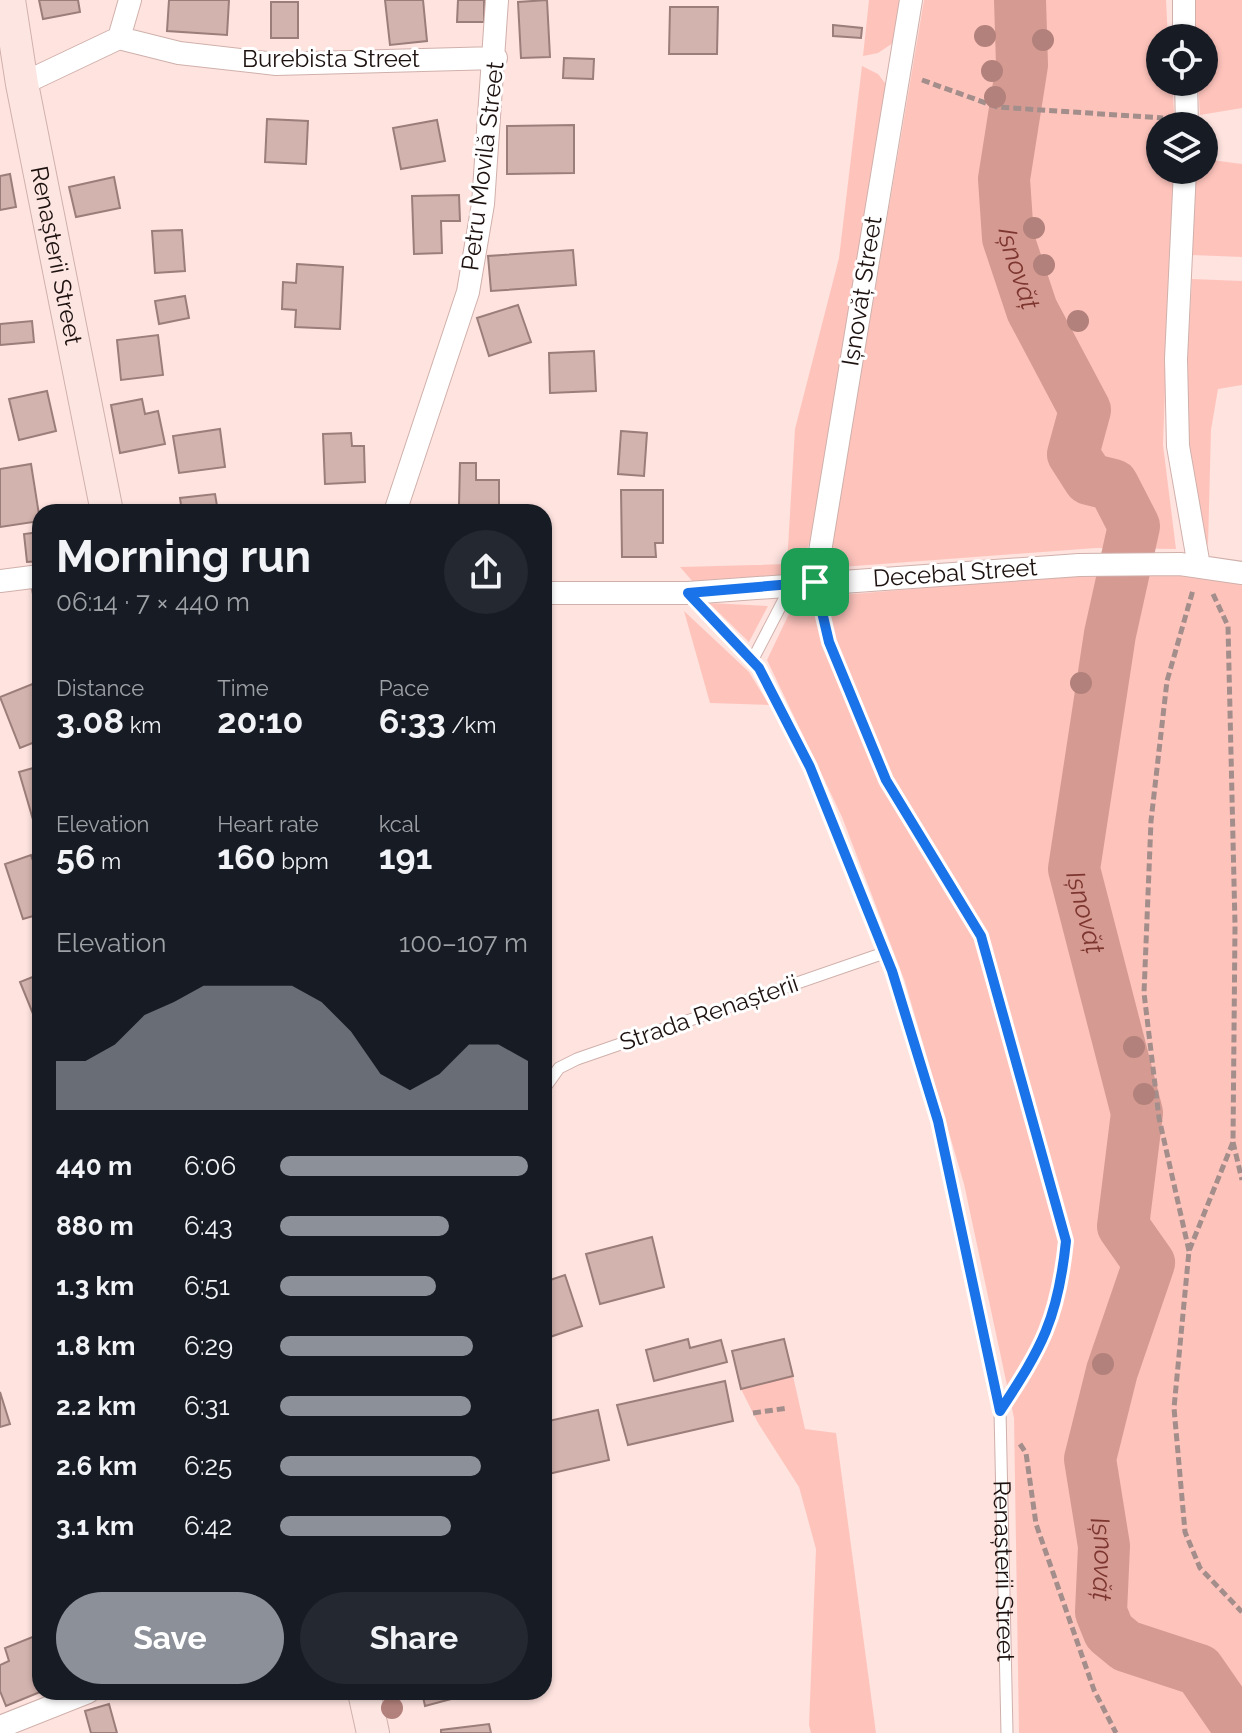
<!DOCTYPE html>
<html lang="en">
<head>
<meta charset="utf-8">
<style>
	body { margin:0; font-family:Raleway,sans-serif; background:#242831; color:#f1f3f6; height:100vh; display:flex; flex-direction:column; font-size:30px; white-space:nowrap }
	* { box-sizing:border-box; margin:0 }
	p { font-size:26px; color:#9ea1a6 }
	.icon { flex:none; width:44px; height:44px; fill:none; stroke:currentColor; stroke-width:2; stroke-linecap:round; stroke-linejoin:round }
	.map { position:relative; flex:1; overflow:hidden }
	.drawer { position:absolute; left:32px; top:504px; width:520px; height:1196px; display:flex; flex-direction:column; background:#171b24; border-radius:24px; box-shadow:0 2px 6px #0004 }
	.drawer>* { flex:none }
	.tools { position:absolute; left:1146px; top:24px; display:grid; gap:16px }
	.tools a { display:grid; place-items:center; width:72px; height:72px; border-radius:50%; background:#171b24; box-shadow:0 2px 6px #0004; font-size:40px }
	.pin { position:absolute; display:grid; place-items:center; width:68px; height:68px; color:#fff; margin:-34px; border-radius:16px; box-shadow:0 4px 12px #0006 }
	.round { display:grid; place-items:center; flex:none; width:84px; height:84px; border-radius:42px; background:#242831 }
	.head { display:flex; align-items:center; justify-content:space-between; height:136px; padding:0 24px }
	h1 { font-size:44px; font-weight:700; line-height:60px }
	.figures { display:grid; grid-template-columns:repeat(3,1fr); gap:12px; height:136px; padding:8px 24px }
	.figures div { display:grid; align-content:center }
	.figures b { font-size:34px; font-weight:700 }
	.figures small { font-size:22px; font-weight:400 }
	.figures p { font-size:22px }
	.chart { height:224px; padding:16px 24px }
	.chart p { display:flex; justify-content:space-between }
	.chart svg { width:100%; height:144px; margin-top:8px; fill:#8c9099; opacity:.7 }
	.action { display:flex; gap:16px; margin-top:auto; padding:16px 24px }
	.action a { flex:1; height:92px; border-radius:48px; background:#8c9099; color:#fff; font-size:32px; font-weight:700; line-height:92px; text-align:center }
	.action a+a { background:#242831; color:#f1f3f6 }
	ul { padding:0 24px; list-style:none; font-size:26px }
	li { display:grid; grid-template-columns:128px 96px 1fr; align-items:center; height:60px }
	li i { height:20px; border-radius:10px; background:#8c9099 }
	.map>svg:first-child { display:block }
</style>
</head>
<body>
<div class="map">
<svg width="1242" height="1733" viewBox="0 0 1242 1733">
	<rect width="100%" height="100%" fill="#fee3df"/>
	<path fill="#fec4bc" d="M869,0H901L893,43L878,53L863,56Z
		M924,0H1166L1168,38H1160V82H1172L1175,125L1160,126V170H1173L1163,445L1176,549L1096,548L828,568Z
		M1193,0H1242V108L1200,115L1198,82H1204V38H1195Z
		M862,66L878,74L888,87L820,508C815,524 811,541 804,556C787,591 726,581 694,583L680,567L787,564L795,429L839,258Z
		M1204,159L1242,164V257L1191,255L1192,170H1204Z
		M1192,279L1242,281V385L1218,389L1211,430L1208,546L1192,481L1185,393Z
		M1071,575H1174L1242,582V1733H1019L1014,1418L964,1184L905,982L842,817L767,660L796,599Z
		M709,603L768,606L749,642Z
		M684,611L749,672L769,705L710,703Z
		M793,1376L805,1429L836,1433L876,1733H811L809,1725L816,1549L799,1487L758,1423L741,1389Z"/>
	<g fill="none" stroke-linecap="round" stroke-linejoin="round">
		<path stroke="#d59b93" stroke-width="52" id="s1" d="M1020,0L1022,65L1004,179L1008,238L1032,310L1085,410L1073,454L1089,479L1113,485L1134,526L1110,634L1074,869L1137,1113L1123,1226L1149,1263L1112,1371L1090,1459L1104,1546L1101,1612L1109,1632L1126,1646L1199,1670L1242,1732"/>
	</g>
	<path fill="#d3b3ae" stroke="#9b7d79" stroke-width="2" d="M39,0H78L80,12L43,19Z
		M169,0H229L227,35L167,31Z
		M385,0H423L427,41L390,45Z
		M458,0H484V22H457Z
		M547,0L550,57L521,58L518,2Z
		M271,2H298V38H271Z
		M670,7H718L717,54H669Z
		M833,25L862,28L861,38L833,36Z
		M564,58L594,59L593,79L563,78Z
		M267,119L308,121L306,164L265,162Z
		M437,120L445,161L401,169L393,128Z
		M574,125V173L507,174V126Z
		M10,174L16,207L0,210V176Z
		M114,177L120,208L76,217L69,187Z
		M459,195L460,221H441L442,253L414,254L412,196Z
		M182,230L185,271L155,273L152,231Z
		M573,250L576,285L491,291L488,256Z
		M297,264L343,267L340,329L295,327L296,310L282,309L283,282L296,283Z
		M185,296L189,318L159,324L155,301Z
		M518,305L531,342L489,356L477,318Z
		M32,321L34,342L0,345V324Z
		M158,335L163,375L121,380L117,340Z
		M594,351L596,391L550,393L549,353Z
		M47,391L56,431L19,440L9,399Z
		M142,399L145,414L158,411L165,444L120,453L111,405Z
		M220,429L225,467L179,473L173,436Z
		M621,431L647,433L644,476L618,474Z
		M351,433L352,446H364L365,482L325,484L323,434Z
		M460,463H476V480H499V506L459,505Z
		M31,464L40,521L0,527V469Z
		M621,490H663V543H655L656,557H622Z
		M215,494L218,512H182L180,498Z
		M40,532V561L27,562L24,534Z
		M40,586V616H36L32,587Z
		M40,681V740L20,748L0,697Z
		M40,766V821L34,823L19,772Z
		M31,855L40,881V914L23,919L5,864Z
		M40,974V1031L20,982Z
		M652,1237L664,1287L600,1304L586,1254Z
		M565,1275L582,1326L544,1339V1282Z
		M688,1339L690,1348L721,1340L727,1362L654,1381L646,1350Z
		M784,1339L793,1376L741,1389L732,1351Z
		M725,1381L733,1421L628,1445L617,1405Z
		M0,1392L10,1424L0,1427Z
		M598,1410L609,1460L544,1475V1422Z
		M40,1634V1692L6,1706L0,1691V1665L9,1661L5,1648Z
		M422,1692H470V1694L425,1706Z
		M109,1704L117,1733H91L85,1711Z
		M489,1724L491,1733H441V1730Z"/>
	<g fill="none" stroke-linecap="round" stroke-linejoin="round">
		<defs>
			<g id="service">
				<path id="s2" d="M688,593L759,668L810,767L892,971L938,1121L1000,1411L1007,1733"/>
				<path d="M752,661L792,584"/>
				<path d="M544,1089L559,1068L577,1059L884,953"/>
			</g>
			<path id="minor" d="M1184,0V38
				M119,38L130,0
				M1186,82L1187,126
				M22,84L119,38L179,53L276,64L496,58
				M1185,170L1176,359L1178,446L1199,566
				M395,512L468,292L483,204L497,0
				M0,581L40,576
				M815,582L911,0
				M544,593H688L1079,565L1180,564L1242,573
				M0,1727L88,1692"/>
			<g id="secondary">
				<path id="s3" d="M9,0L22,84L107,512"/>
				<path d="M364,1692L373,1733"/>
			</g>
		</defs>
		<use href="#service" stroke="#d0b0ab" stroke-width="13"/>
		<use href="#minor" stroke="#d0b0ab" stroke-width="24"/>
		<use href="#secondary" stroke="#d0b0ab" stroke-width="34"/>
		<path stroke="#a38e8b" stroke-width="5" stroke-dasharray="8 4" stroke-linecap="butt" d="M922,80L997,107L1163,118
			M1213,594L1228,626L1235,925L1233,1142L1189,1251L1174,1408L1185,1532L1200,1568L1242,1612
			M821,608L829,642L886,780L981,936L1066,1241C1060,1303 1049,1336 1014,1388
			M1233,1142L1242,1180
			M1189,1251L1159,1118L1144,993L1151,821L1167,681L1193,590
			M753,1413L788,1408
			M1020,1444L1026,1453L1036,1524L1094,1690L1116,1733"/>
		<use href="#service" stroke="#fff" stroke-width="11"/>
		<use href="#minor" stroke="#fff" stroke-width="22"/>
		<use href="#secondary" stroke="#fde6e2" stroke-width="32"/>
	</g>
	<g fill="#b3817b">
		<circle cx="985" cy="36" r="11"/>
		<circle cx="1043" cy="40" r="11"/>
		<circle cx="992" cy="71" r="11"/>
		<circle cx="995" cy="97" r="11"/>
		<circle cx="1034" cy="228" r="11"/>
		<circle cx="1044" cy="265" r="11"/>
		<circle cx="1078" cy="321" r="11"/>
		<circle cx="1081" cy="683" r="11"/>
		<circle cx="1134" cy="1047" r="11"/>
		<circle cx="1144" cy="1094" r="11"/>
		<circle cx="1103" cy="1364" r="11"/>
		<circle cx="392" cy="1708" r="11"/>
	</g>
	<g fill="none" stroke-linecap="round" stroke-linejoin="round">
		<defs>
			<path id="route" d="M815,582L829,642L886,780L981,936L1066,1241C1058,1319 1042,1347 1000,1411L938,1121L892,971L810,767L759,668L688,593Z"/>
		</defs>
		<use href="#route" stroke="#fff" stroke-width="16"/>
		<use href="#route" stroke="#1a73e8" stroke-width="10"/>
	</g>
	<g text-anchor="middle" stroke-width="6" stroke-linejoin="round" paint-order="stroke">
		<g font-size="24" fill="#1d1210" stroke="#fff">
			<text x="331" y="67">Burebista Street</text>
			<text transform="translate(483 166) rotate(-83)" y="8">Petru Movilă Street</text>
			<text dy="8" stroke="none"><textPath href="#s3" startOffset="260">Renașterii Street</textPath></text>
			<text transform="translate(862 291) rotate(-81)" y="8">Ișnovăț Street</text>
			<text transform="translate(955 573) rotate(-4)" y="8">Decebal Street</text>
			<text transform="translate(709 1013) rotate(-19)" y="8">Strada Renașterii</text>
			<text dy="8" stroke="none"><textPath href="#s2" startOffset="1048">Renașterii Street</textPath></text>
		</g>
		<g font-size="26" font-style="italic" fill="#7d362f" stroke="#fff">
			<text dy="9" stroke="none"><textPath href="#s1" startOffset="272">Ișnovăț</textPath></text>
			<text dy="9" stroke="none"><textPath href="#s1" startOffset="968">Ișnovăț</textPath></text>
			<text dy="9" stroke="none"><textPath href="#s1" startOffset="1640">Ișnovăț</textPath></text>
		</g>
	</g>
</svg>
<div class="tools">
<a><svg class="icon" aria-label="locate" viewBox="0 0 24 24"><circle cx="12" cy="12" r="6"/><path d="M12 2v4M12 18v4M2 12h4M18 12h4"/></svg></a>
<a><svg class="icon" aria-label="layers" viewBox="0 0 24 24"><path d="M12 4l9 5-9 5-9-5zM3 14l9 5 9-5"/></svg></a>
</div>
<div class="pin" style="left:815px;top:582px;background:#1e9e55"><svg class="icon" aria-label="arrive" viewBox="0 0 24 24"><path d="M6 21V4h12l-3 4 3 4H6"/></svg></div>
<section class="drawer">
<div class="head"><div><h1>Morning run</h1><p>06:14 · 7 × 440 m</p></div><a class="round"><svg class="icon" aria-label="share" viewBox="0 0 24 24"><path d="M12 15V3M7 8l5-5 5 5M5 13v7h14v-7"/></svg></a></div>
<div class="figures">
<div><p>Distance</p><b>3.08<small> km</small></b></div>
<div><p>Time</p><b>20:10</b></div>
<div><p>Pace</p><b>6:33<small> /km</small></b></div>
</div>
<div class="figures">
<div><p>Elevation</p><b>56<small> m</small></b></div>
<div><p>Heart rate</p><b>160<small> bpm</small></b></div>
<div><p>kcal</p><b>191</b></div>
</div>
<div class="chart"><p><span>Elevation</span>100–107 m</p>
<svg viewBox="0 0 160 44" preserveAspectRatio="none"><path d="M0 44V29L10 29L20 24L30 15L40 11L50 6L60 6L70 6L80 6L90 11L100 20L110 33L120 38L130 33L140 24L150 24L160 29V44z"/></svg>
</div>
<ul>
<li><b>440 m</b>6:06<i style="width:100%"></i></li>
<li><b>880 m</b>6:43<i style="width:68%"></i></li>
<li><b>1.3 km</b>6:51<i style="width:63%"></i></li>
<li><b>1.8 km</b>6:29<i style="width:78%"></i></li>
<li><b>2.2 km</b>6:31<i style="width:77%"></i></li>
<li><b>2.6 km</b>6:25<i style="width:81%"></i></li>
<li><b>3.1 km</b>6:42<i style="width:69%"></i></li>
</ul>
<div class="action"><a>Save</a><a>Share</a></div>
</section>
</div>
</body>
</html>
